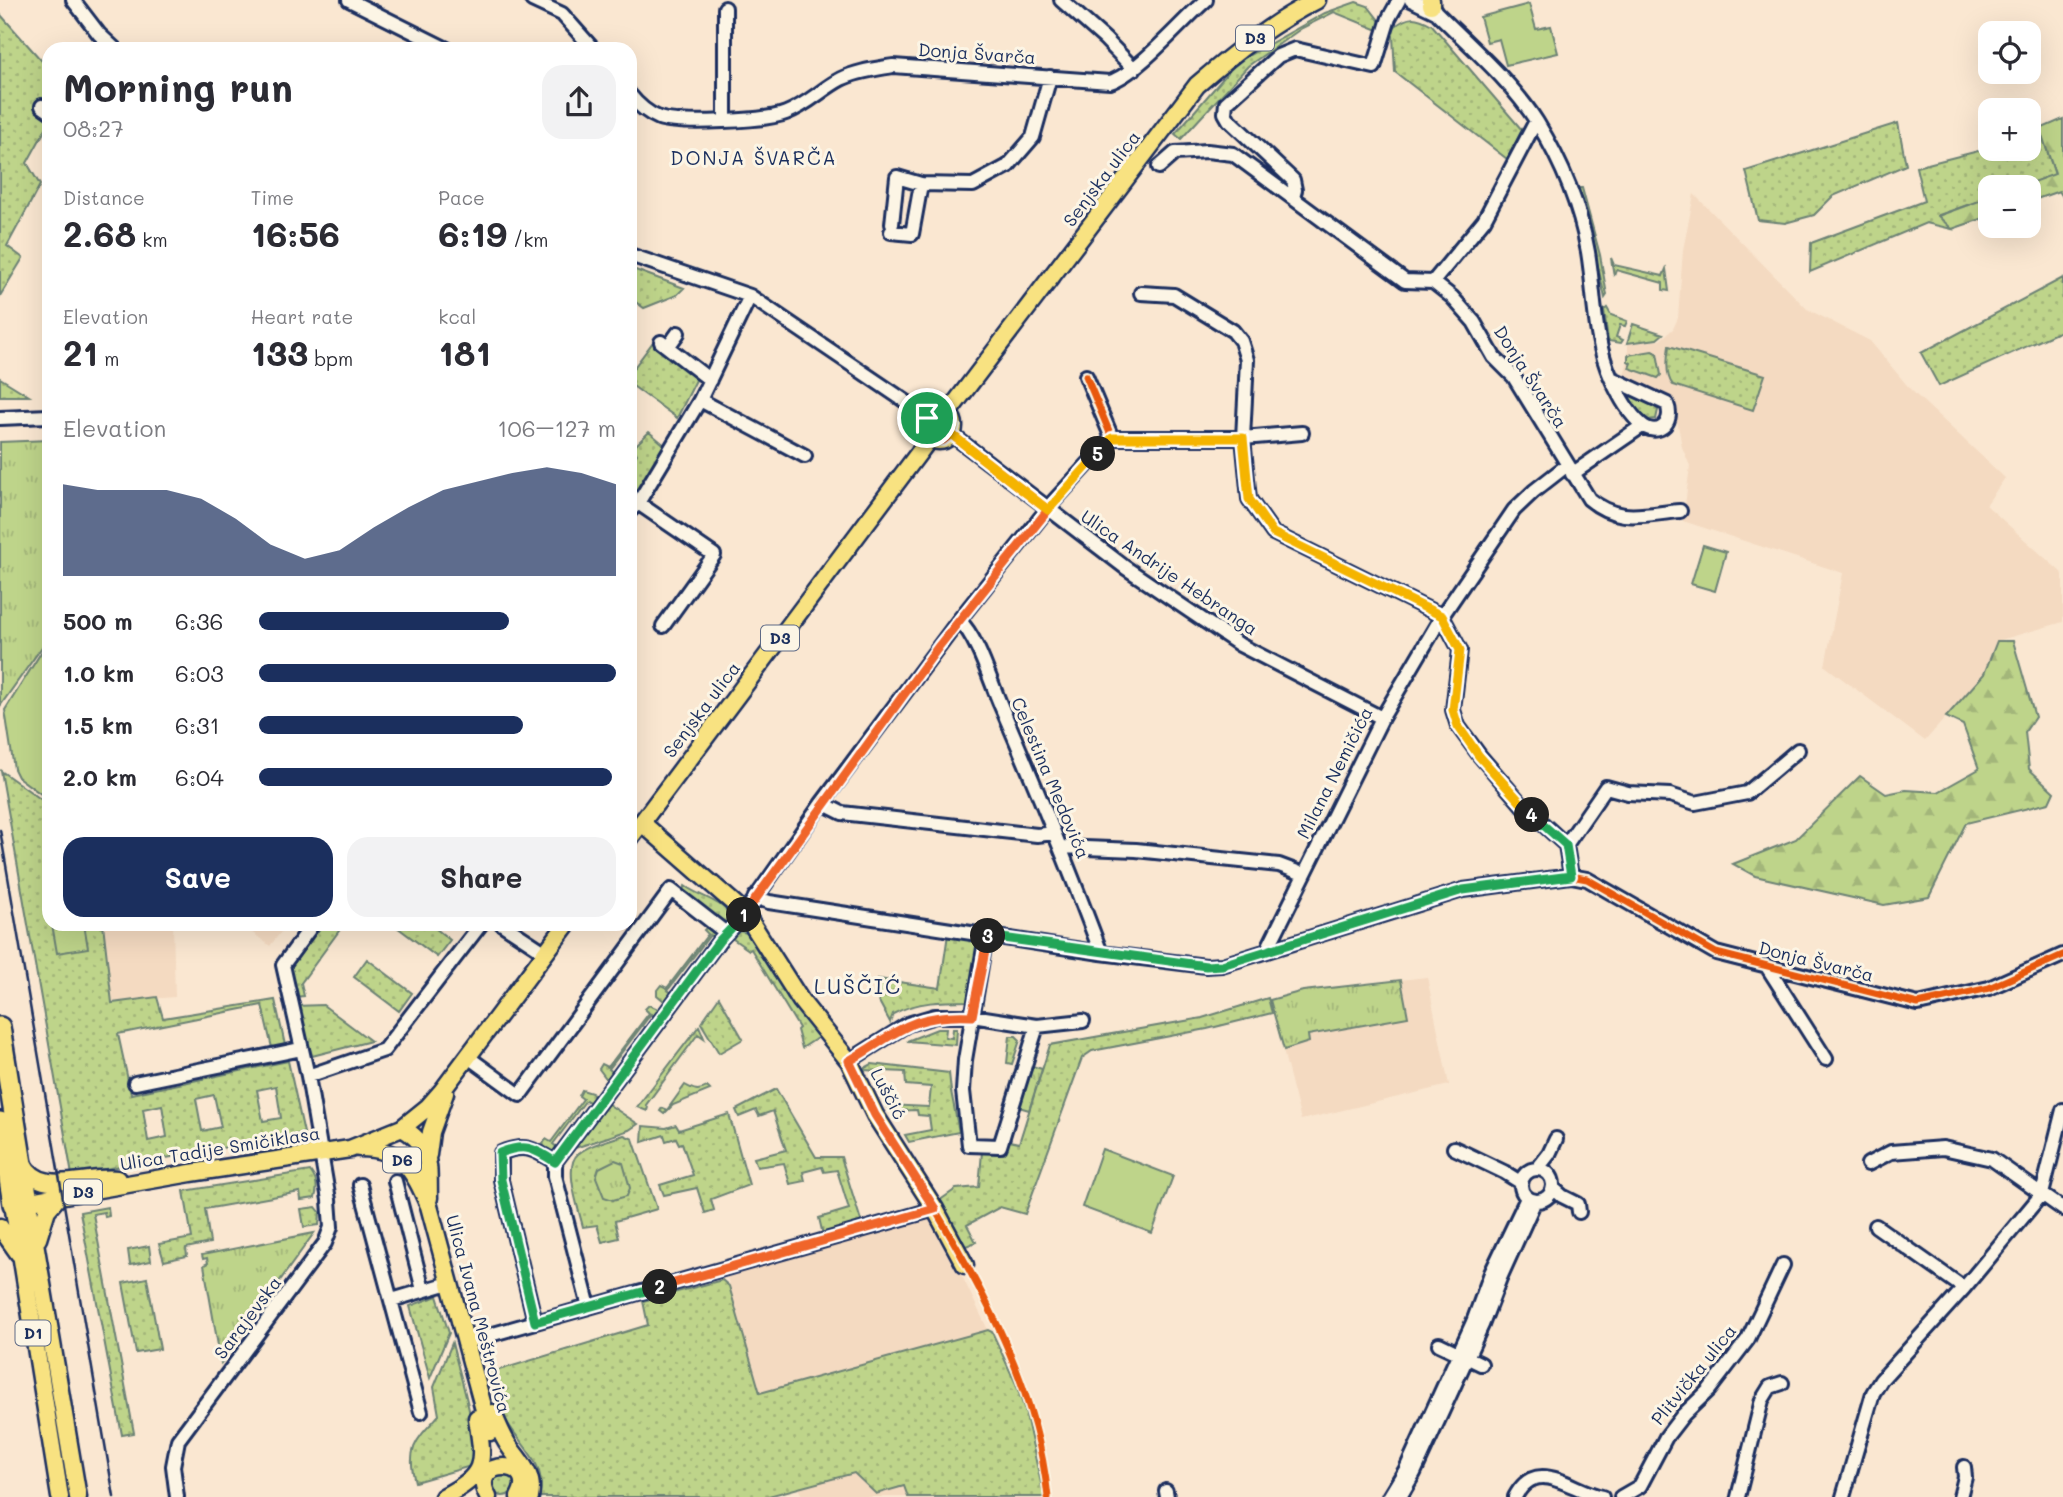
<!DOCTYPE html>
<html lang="en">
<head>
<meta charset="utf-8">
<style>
	body { margin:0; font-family:Mali,sans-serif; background:#f2f2f3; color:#2b2b33; height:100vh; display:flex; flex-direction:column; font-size:26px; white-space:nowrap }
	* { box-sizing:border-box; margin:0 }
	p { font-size:23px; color:#7c7c81 }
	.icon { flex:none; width:38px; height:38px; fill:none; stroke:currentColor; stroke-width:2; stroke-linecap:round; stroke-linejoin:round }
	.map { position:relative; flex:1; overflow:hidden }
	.details { position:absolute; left:42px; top:42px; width:595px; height:889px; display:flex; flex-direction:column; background:#fff; border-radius:21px; box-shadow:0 7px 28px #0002 }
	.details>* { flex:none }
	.controls { position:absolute; left:1978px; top:21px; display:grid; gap:14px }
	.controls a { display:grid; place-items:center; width:63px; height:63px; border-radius:14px; background:#fff; box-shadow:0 7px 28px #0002; font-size:35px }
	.pin { position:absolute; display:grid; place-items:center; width:60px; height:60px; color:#fff; margin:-30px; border:4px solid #fff; border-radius:50%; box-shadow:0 2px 7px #0007 }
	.km { position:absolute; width:35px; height:35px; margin:-18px; border-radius:50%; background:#222; color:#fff; font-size:19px; line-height:35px; text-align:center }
	.round { display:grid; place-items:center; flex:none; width:74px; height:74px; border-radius:21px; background:#f2f2f3 }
	.summary { display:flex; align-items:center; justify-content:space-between; height:119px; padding:0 21px }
	h1 { font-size:38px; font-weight:700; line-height:52px }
	.figures { display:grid; grid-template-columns:repeat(3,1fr); gap:10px; height:119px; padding:7px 21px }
	.figures div { display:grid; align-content:center }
	.figures b { font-size:35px; font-weight:700 }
	.figures small { font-size:19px; font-weight:400 }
	.figures p { font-size:19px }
	.chart { height:196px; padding:14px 21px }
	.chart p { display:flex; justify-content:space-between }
	.chart svg { width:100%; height:126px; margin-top:7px; fill:#1b2f5e; opacity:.7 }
	.action { display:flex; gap:14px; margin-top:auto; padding:14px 21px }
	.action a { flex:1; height:80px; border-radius:21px; background:#1b2f5e; color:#fff; font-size:28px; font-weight:700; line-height:80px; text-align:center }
	.action a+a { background:#f2f2f3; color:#2b2b33 }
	ul { padding:0 21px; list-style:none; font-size:23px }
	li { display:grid; grid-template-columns:112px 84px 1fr; align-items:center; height:52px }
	li i { height:18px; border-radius:9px; background:#1b2f5e }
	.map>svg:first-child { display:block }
</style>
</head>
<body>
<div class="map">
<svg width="2063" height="1497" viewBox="0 0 2063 1497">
	<defs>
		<pattern id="grass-dots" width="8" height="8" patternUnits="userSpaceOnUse" patternTransform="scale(1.75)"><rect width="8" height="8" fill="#bed48a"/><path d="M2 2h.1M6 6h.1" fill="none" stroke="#a3b67a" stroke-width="1.8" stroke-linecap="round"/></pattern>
		<pattern id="forest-firs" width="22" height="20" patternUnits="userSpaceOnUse" patternTransform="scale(1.75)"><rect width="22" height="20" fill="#bed48a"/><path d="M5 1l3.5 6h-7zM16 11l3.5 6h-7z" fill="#a3b67a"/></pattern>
		<pattern id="park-tufts" width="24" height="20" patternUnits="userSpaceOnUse" patternTransform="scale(1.75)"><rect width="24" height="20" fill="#bed48a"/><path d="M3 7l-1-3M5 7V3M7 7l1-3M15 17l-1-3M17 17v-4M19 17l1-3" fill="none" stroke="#a3b67a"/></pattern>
	</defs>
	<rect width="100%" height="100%" fill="#fae7d1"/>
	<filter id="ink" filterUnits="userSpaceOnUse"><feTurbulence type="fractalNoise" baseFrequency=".0143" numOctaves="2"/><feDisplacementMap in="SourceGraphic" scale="14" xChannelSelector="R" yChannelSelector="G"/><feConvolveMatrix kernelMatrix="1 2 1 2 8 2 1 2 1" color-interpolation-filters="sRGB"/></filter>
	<g filter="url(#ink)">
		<path fill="#f4dac1" d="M1694,194L1807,309L1870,341L1911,390L2005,478L1986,505L2063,574V622L1997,641L1984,674L1925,741L1825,666L1843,573L1683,521L1690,466L1682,447L1676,414L1670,403L1622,381L1628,361V344L1660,340L1673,329L1678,318L1683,250Z
			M92,924H173L175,997L108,1002Z
			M241,924H287L270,946Z
			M1427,977L1449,1085L1301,1120L1270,1000L1303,991Z
			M921,1219H929L938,1226L988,1330L759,1393L727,1277Z
			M854,1473L876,1494L905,1486L908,1497H802L799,1488Z"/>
		<path fill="url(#grass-dots)" stroke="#6c8274" stroke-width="2" fill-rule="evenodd" d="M1356,2L1368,6L1382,24L1394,27C1409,15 1416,16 1432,25L1522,130L1507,159L1395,72L1393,36L1334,12L1302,28L1248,66L1181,139L1175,134L1237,62L1325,13Z
			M0,14L49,69V123L27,163L40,185L7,246L23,258L0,296Z
			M1898,123L1906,165L1833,196L1814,215L1785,223L1758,220L1746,171Z
			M2040,129L2055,175L2019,187H1990V197L1939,215L1952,229L1926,223L1810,272L1811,243L1924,201L1916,167L1990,148L2028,149V134Z
			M1580,188H1582L1600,255L1607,295L1605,298L1589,226L1579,190Z
			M1611,258L1614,265L1663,276L1666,269L1669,291L1663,290V283L1616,270L1614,276Z
			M630,268L684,288L677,295L644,308L630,298Z
			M2063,278V330L1939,386L1921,353Z
			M1607,308L1611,315L1627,321L1625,326L1620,325L1616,337L1623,340L1621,343L1608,341L1604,310Z
			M1633,324L1663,334L1657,339L1627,343Z
			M653,342L698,376L677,418L630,384V373Z
			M1669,346L1765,375L1753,410L1673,385C1665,376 1667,358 1669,346Z
			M1652,351L1657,353L1661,375L1658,378L1629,368L1631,363L1628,361V355Z
			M0,378L29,396H0Z
			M1622,391L1653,405L1658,410L1656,419L1647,420C1636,412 1628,403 1622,391Z
			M649,432L667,447L630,504V464L637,454L633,448Z
			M1,771L49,805V924H103L112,1003L157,997L163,1018L275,1000L285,1045L272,1048L262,1005L118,1034L131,1094L288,1061L304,1133L72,1175ZM276,1086L281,1118L263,1121L257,1090ZM214,1095L221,1127L202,1131L196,1099ZM162,1105L167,1137L148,1141L143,1109Z
			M685,886C700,897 722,900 731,917L729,921L724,924L682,891Z
			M322,924H344L301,983L304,996L294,997L289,970Z
			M393,924H430L450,940L437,957Z
			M708,926L718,935L716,939L710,935L668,990L674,995L670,1000L664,1001L657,995V990L661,985L667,988L708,934L704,930Z
			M737,931L748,933L822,1035L802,1048L797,1030L799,1028L751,949L749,950L733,939Z
			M948,934L977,940L978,945L969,1001C943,1001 917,1001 893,1014L890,1022L876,996L878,979L940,988Z
			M367,959L412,993L399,1011L354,977Z
			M719,997L743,1039L719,1053L701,1023Z
			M1268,998L1272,1013L1207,1029L1092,1051L1082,1058L1025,1214L1000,1207L967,1225L976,1242L961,1248L936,1203L956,1189L979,1187L982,1152L1004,1154L1009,1141L1019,1143L1050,1045L1202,1018Z
			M323,1005L371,1041L312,1056L306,1034H302L295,1006Z
			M649,1005L658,1009L659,1014L656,1018L651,1014L609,1069L615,1074L608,1081L599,1069L602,1064L608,1067L649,1013L645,1009Z
			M699,1026L704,1038L698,1034L646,1105L648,1107L647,1111L637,1107Z
			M937,1029H946L945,1037L952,1038L953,1029H957L956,1045L907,1041Z
			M1010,1036H1016L1020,1040L1012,1064L1007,1063Z
			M872,1064L949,1073L951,1091L959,1132L909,1142L905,1135L931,1130L929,1116L918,1115L917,1110L891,1111L887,1105L929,1107L931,1087L906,1085L905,1072L861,1070Z
			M685,1085C694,1090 698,1092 707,1087L710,1090L673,1105L664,1114L660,1111L662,1108L667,1110Z
			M776,1089L816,1157H841L862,1224L823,1235L819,1218L849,1209L837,1170L824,1172L822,1167L803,1172L805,1181L790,1184L784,1163L757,1167L754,1158L786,1150L773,1111L759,1116L756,1110L739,1117L736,1110Z
			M582,1090L592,1093L595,1099L591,1103L586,1100L553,1144L558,1148L554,1153L548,1152L543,1144L546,1139L551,1142L583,1099L579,1096Z
			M608,1104L638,1124L629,1130L575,1148Z
			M729,1114L749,1185L711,1199L714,1210L705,1213L697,1188L664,1195L660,1185L693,1175L682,1143L679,1144L676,1138L666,1141L664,1135L642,1142L643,1126L666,1128L676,1125L679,1130Z
			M624,1135L633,1139L657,1209L615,1221L619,1238L602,1242L597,1225L583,1227C579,1210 563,1166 578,1154C590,1144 610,1140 624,1135Z
			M310,1171C317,1180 318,1187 315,1198L301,1200L300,1192L205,1209L210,1243L186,1248L187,1256L164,1261L159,1244L192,1238L184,1191Z
			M108,1207L109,1216L105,1217L104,1212L93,1214L134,1433L122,1435L80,1212Z
			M316,1207L320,1212L319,1225L304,1227L301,1209Z
			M149,1246L151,1261L130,1265L128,1250Z
			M147,1278L160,1349L136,1353L123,1283Z
			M722,1280L729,1286L760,1393L988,1330L992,1332L1016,1384L1025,1411L1044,1497H908L904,1486L876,1494L854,1473L765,1497H539C549,1462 517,1444 503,1415C497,1402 493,1387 489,1373L648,1325L643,1301Z
			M437,1296L449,1333L430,1378L410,1306Z
			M452,1343C460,1378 480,1431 471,1466L415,1482C406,1448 416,1440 439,1415L434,1387Z
			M492 1485a11 11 0 1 1 22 0a11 11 0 1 1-22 0Z"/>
		<path fill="url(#forest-firs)" stroke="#6c8274" stroke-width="2" d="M2063,119V197L2059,191L2028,202V187H2019L2055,174L2040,129Z
			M1990,197V216L1952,229L1938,216Z
			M1997,641H2013L2035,717L2025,732L2029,769L2054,792L2049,803L1966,823L1929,897L1884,905L1755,876L1733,864L1796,839L1860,776L1886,794L1906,790L1938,792L1979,769L1963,725L1946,717L1984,674Z"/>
		<path fill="url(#park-tufts)" stroke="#6c8274" stroke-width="2" d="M49,440V637L0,706V442Z
			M1401,980L1408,1017L1308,1035L1309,1042L1284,1050L1270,1000L1303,991Z
			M1032,1066L1042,1069L1029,1110L1019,1107Z
			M615,1160L623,1163L630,1188L627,1196L613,1200L604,1197L596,1177L599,1168Z
			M314,1233L221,1363L204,1265L208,1263L207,1258L203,1259L202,1255Z"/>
		<path fill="#bed48a" stroke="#6c8274" stroke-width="2" d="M1529,4L1536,29L1551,26L1558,53L1506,65L1499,39L1487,42L1480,17Z
			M1703,545L1726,552L1715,591L1691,584Z
			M49,640V800L18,777L14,769L5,710Z
			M52,924H84L88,948L57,953Z
			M1102,1149L1173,1176L1152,1233L1082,1207Z"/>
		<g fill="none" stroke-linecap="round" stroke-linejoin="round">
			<defs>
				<path id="minor" d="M73,0L99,34L115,49
					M349,0L447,49
					M532,0L562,14L593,49
					M1061,0L1105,39L1134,69
					M1411,0L1436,12
					M1428,0L1436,12C1470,46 1511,81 1537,122C1561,161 1580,207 1588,252C1595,294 1593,338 1611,378L1667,404C1675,424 1657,438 1641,424C1627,412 1618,394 1611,378
					M630,95C638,105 647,113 659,118C680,125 766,121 786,113C807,105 822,89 841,79C857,71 876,69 893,66L1110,82C1137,74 1182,21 1206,0
					M42,106L49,111
					M725,120V8
					M1159,167L1175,153L1207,151L1233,154L1405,281L1433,282L1452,297L1474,322L1494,357L1514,377L1589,499C1619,524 1644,514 1680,511
					M1293,197L1295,190L1293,180L1229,120L1225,113L1226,103L1278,56L1295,49L1374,67L1389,18L1399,0
					M892,224L897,177L921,184L973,185L1008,166L1033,137L1050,77
					M891,232L912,234L921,184
					M630,255L750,296L911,405L927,418
					M1433,282L1484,220L1536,121
					M1141,293L1174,295L1233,331L1241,341L1247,360L1243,438L1249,499L1273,533L1442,616L1460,650L1453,710L1458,726L1480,756L1523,806L1566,845L1571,876
					M661,342L710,380
					M668,347L678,333
					M700,400L805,456
					M0,418L49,416
					M951,434L1126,568L1240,645L1382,718
					M1112,438H1243L1302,433
					M1572,474L1642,426
					M638,503L714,555L663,626
					M630,511L638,503L700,400L750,296
					M959,620C978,638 990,681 1001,706C1036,787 1070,870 1101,953
					M822,803L842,813L1037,835L1054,833
					M1566,845L1606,787L1628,793L1670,795L1695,803L1747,793L1798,750
					M1060,847L1136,850L1279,865L1303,874
					M755,897L769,902L1101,953L1206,966L1222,965L1463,890L1571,876L1587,879L1716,953L1918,1004L1989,988L2063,955
					M502,924L546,953
					M986,936L965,1060L963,1091L969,1145L1000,1146L1037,1026
					M1267,950L1382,718L1442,616L1514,510L1534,491L1566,466
					M1766,965L1826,1059
					M468,1057L520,1095L671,890L726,933
					M849,1061L908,1024L935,1016H972L1037,1026L1083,1021
					M308,1076L384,1050L481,924
					M135,1083L301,1049
					M1454,1148L1504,1172L1520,1182
					M555,1162L719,941L745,913L822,803L959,620L1053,502L1112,438L1086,376
					M1868,1164L1891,1152L1943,1148L1992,1159L2063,1209
					M1538,1168L1549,1154L1556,1139
					M1521 1185a16 16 0 1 1 32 0a16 16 0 1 1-32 0Z
					M395,1181L423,1290
					M360,1185L421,1412
					M1553,1188L1562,1196L1578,1204L1579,1212
					M1876,1226L1964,1288
					M392,1300L449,1283
					M535,1322L501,1180V1153C525,1143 534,1149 555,1162V1176L589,1307
					M465,1342L935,1209
					M1439,1344L1481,1364
					M1166,1491L1167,1497
					M177,1497L173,1466L178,1440L325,1243L331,1227L329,1200L308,1076L283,965L313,924
					M1389,1497L1406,1469L1473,1322L1491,1273L1527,1198
					M1400,1497L1414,1473L1482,1325L1500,1278L1533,1205
					M1515,1497C1537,1455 1571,1491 1602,1497
					M1621,1497L1640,1486L1666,1437L1683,1415L1709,1390L1748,1339L1783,1265
					M1738,1497L1762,1400L1770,1387L1782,1383
					M1843,1497L1873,1393L1881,1380L1964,1288L2042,1194L2063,1110
					M1960,1497L1965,1477L1964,1467"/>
				<path id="major" d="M1431,0V5
					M924 426a15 15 0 1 1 30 0a15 15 0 1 1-30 0Z
					M947,414L1197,85C1235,52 1273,22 1317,0
					M642,823L745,913L801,1001L849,1061L875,1115L935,1209L965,1265
					M630,838L930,438
					M402,1128C433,1145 428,1167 429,1198
					M359,1148C403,1148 413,1170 429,1206L490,1432
					M428,1155L431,1132L445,1093
					M23,1163C40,1198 85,1175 117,1179
					M28,1201L78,1497
					M0,1227L19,1254
					M38,1239L47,1210L59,1196
					M493,1413C497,1423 501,1433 507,1443C519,1462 535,1473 530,1497
					M60,1497L13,1204L191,1173L350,1149L402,1128L428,1107L442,1091L567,924
					M443,1497C487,1474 484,1464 477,1418
					M488,1497C466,1457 541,1457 519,1497"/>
				<path id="highway" d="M0,1027L28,1201
					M0,1122L13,1204"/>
			</defs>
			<use href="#minor" stroke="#1b2f5e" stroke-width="18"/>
			<use href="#major" stroke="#1b2f5e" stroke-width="21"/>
			<use href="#highway" stroke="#1b2f5e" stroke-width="24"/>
			<use href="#minor" stroke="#fcf5e5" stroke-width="12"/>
			<use href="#major" stroke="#f8e281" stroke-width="16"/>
			<use href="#highway" stroke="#f8e281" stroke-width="19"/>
			<path stroke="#1b2f5e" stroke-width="2.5" d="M0,830L114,1497"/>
			<defs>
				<path id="cycleway" d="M555,1162L719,941L745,913L822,803L959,620L1053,502L1112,438L1086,376
					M1048,1497C1037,1391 988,1299 934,1208C915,1176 892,1146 875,1114C866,1097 858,1079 849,1061C898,1033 910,1013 972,1016L986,936L1206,966L1222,965L1463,890L1571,876L1587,879L1716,953L1918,1004L1989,988L2063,955"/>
			</defs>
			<use href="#cycleway" stroke="#fcf5e5" stroke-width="11"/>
			<use href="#cycleway" stroke="#e8590c" stroke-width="7"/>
		</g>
	</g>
	<g fill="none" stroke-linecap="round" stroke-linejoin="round" filter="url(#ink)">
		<defs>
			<path id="split-1" d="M744,915L939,646L1048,510L951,434L943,440L930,438L925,430L927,418"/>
			<path id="split-2" d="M660,1287L535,1322L501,1180L500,1153C525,1143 534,1148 555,1162L719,941L744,915"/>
			<path id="split-3" d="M660,1287L935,1209L875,1115L849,1061C898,1033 910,1013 972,1016L988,936"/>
			<path id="split-4" d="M988,936L1206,966L1222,965L1463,890L1571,876L1566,845L1532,815"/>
			<path id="split-5" d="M1098,454L1112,438H1243L1249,499L1273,533L1442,616L1460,650L1453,710L1458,726L1479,756L1532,815"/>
			<path id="split-6" d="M927,418L939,411L947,414L954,426L951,434L1048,510L1098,454"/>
		</defs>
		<use href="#split-1" stroke="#fff" stroke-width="14"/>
		<use href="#split-2" stroke="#fff" stroke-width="14"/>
		<use href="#split-3" stroke="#fff" stroke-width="14"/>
		<use href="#split-4" stroke="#fff" stroke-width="14"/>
		<use href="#split-5" stroke="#fff" stroke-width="14"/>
		<use href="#split-6" stroke="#fff" stroke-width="14"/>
		<use href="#split-1" stroke="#f0652b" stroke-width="9"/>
		<use href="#split-2" stroke="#22a559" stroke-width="9"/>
		<use href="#split-3" stroke="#f0652b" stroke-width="9"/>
		<use href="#split-4" stroke="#22a559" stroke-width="9"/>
		<use href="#split-5" stroke="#f5b400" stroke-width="9"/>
		<use href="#split-6" stroke="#f5b400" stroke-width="9"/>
	</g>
	<g text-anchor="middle" stroke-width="6" stroke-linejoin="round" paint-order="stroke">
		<g fill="#fcf5e5" stroke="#5e6a86" stroke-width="2">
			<rect x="1236" y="25.5" width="38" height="25" rx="5"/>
			<rect x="761" y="625.5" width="38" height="25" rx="5"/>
			<rect x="383" y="1147.5" width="38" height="25" rx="5"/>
			<rect x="64" y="1179.5" width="38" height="25" rx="5"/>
			<rect x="15.5" y="1320.5" width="35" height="25" rx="5"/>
		</g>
		<g font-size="16" font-weight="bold" fill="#1b2f5e">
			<text x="1255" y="44">D3</text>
			<text x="780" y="644">D3</text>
			<text x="402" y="1166">D6</text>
			<text x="83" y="1198">D3</text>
			<text x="33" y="1339">D1</text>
		</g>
		<g font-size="18" fill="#1b2f5e" stroke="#fcf5e5">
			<text transform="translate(977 54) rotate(4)" y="6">Donja Švarča</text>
			<text transform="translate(1102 179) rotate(-53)" y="6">Senjska ulica</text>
			<text transform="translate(1530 377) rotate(57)" y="6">Donja Švarča</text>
			<text transform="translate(1169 573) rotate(34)" y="6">Ulica Andrije Hebranga</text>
			<text transform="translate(702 710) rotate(-53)" y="6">Senjska ulica</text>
			<text transform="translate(1335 773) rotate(-63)" y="6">Milana Nemičića</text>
			<text transform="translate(1050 778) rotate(67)" y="6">Celestina Medovića</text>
			<text transform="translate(1816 962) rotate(14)" y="6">Donja Švarča</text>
			<text transform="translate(888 1094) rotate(62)" y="6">Luščić</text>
			<text transform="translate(220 1149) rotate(-9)" y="6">Ulica Tadije Smičiklasa</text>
			<text transform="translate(478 1314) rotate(75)" y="6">Ulica Ivana Meštrovića</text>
			<text transform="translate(248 1318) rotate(-53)" y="6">Sarajevska</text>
			<text transform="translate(1694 1375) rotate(-51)" y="6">Plitvička ulica</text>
		</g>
		<g font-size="19" letter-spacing="2" fill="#1b2f5e" stroke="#fcf5e5">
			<text x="754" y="165">DONJA ŠVARČA</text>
		</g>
		<g font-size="21" letter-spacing="2" fill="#1b2f5e" stroke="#fcf5e5">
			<text x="858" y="994">LUŠČIĆ</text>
		</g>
	</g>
</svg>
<div class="controls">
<a><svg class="icon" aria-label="locate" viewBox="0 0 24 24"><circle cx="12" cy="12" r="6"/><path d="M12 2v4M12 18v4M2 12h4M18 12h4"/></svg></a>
<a>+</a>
<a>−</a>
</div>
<div class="pin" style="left:927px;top:418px;background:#1e9e55"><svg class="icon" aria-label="arrive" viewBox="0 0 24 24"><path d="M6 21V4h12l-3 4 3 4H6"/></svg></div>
<b class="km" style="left:744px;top:915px">1</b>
<b class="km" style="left:660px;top:1287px">2</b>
<b class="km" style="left:988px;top:936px">3</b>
<b class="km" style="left:1532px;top:815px">4</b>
<b class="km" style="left:1098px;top:454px">5</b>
<section class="details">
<div class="summary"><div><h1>Morning run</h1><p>08:27</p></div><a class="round"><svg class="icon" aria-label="share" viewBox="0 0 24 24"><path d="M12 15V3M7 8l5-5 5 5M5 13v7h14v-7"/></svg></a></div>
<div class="figures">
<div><p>Distance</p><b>2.68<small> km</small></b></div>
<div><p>Time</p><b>16:56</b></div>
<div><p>Pace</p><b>6:19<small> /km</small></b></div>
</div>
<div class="figures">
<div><p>Elevation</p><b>21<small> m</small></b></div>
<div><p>Heart rate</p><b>133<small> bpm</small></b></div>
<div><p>kcal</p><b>181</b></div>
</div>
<div class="chart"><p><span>Elevation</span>106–127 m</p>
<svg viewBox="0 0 160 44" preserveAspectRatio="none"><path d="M0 44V12L10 14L20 14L30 14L40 17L50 24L60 33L70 38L80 35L90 27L100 20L110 14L120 11L130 8L140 6L150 8L160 12V44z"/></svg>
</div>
<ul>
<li><b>500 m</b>6:36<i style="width:70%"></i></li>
<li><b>1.0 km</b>6:03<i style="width:100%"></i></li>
<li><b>1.5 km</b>6:31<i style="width:74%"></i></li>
<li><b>2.0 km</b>6:04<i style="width:99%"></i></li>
</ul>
<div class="action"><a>Save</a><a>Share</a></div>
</section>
</div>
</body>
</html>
